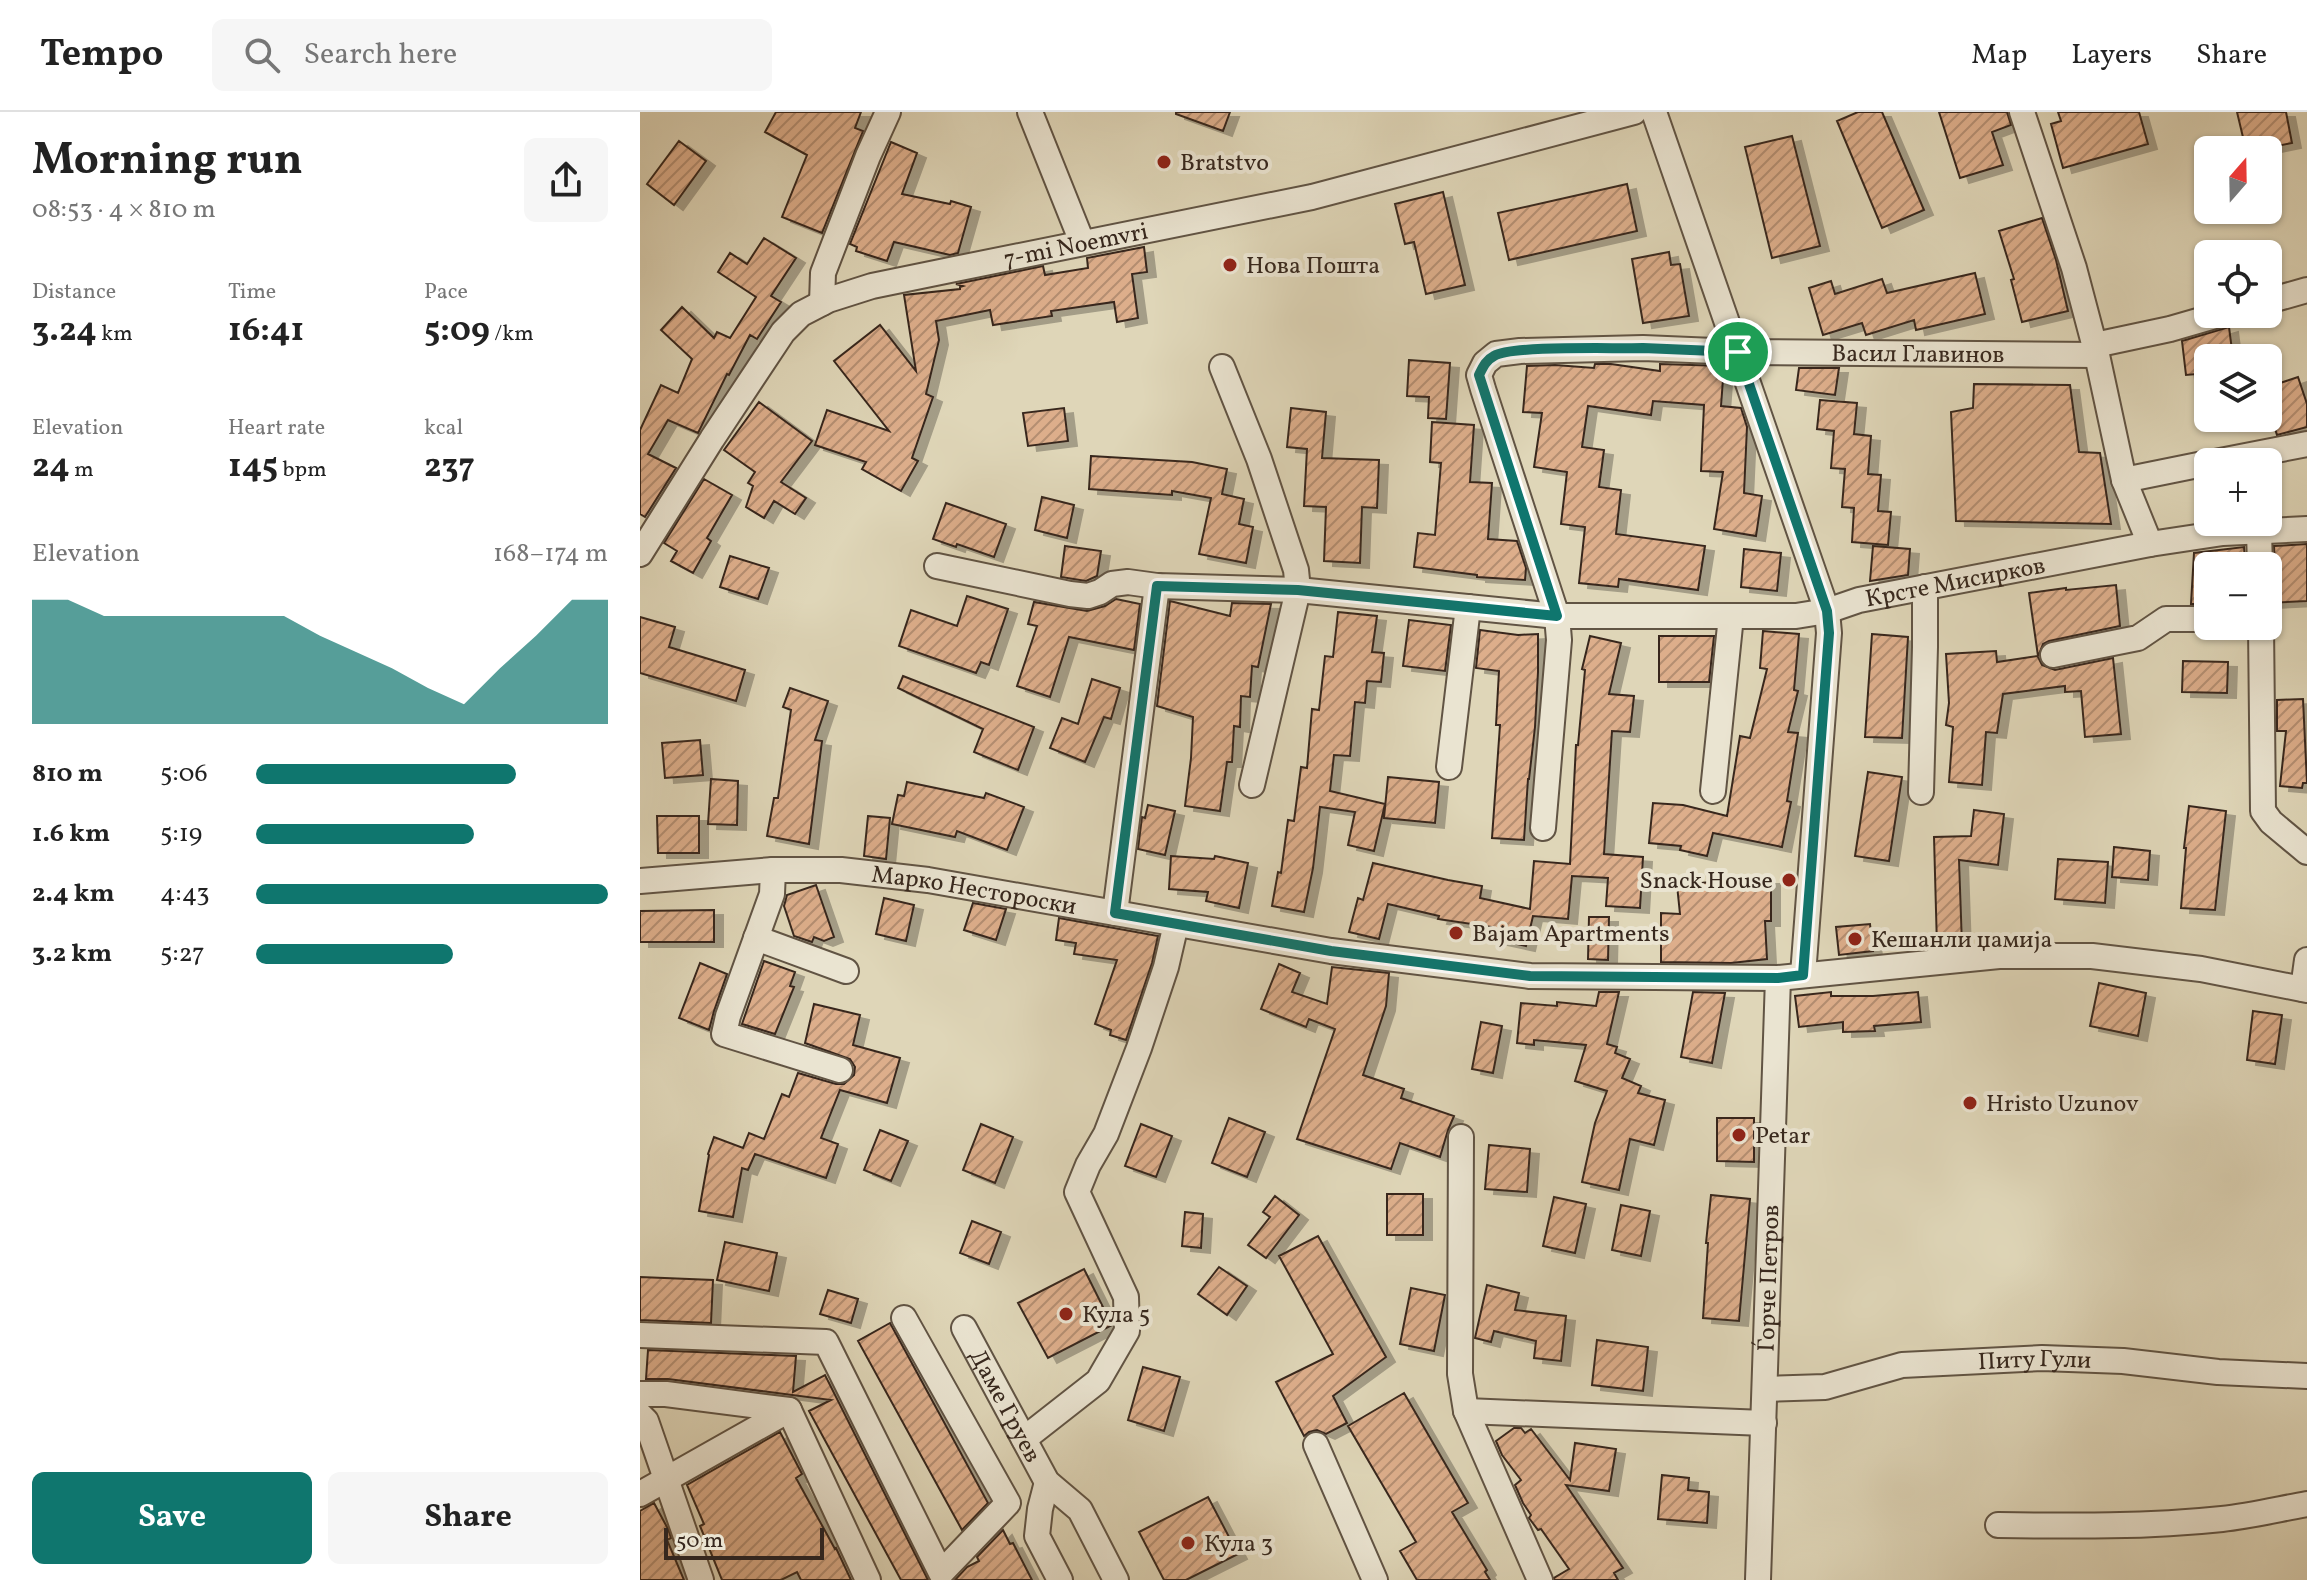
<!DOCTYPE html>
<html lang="en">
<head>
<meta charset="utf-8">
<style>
	body { margin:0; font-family:Vollkorn,serif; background:#f6f6f6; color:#222; height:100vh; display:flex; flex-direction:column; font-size:30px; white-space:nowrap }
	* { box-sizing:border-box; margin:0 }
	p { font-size:26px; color:#767676 }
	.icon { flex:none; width:44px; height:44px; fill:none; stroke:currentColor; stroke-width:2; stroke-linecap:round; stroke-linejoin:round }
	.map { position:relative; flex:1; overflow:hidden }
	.details { display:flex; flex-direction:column; background:#fff; width:640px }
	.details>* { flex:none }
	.needle { width:52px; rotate:20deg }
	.tools { position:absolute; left:1554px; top:24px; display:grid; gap:16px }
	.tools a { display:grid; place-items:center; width:88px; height:88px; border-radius:12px; background:#fff; box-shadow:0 2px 6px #0004; font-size:40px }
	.scale { position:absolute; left:24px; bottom:20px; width:160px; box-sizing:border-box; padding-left:8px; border:4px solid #37281e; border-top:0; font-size:22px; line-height:28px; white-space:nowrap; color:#37281e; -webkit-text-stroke:6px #eae4d1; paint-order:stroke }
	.pin { position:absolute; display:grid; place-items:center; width:68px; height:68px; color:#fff; margin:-34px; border:4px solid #fff; border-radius:50%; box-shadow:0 2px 8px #0007 }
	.round { display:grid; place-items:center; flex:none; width:84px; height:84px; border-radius:12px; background:#f6f6f6 }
	.headline { display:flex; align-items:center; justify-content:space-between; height:136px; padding:0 32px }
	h1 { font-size:44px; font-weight:700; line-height:60px }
	.figures { display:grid; grid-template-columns:repeat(3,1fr); gap:12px; height:136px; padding:8px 32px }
	.figures div { display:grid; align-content:center }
	.figures b { font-size:34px; font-weight:700 }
	.figures small { font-size:22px; font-weight:400 }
	.figures p { font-size:22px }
	.chart { height:224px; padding:16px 32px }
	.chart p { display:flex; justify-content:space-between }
	.chart svg { width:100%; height:144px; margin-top:8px; fill:#0f766e; opacity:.7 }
	.cta { display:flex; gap:16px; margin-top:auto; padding:16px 32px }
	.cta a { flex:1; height:92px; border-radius:12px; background:#0f766e; color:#fff; font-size:32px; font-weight:700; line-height:92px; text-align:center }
	.cta a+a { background:#f6f6f6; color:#222 }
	ul { padding:0 32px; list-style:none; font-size:26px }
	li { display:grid; grid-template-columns:128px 96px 1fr; align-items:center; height:60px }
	li i { height:20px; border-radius:10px; background:#0f766e }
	header { display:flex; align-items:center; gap:48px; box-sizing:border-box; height:112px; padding:0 40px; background:#fff; border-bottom:2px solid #e0e0e0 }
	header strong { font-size:38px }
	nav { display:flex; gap:44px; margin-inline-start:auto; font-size:28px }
	.search { width:560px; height:72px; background:#f6f6f6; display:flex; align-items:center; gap:20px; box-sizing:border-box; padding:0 28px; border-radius:12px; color:#767676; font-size:30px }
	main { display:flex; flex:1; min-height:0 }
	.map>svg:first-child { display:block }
</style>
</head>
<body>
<header>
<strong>Tempo</strong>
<div class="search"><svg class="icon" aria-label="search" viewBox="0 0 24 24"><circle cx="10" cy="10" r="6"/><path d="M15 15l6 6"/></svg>Search here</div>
<nav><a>Map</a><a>Layers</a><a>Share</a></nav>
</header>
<main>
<section class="details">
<div class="headline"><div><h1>Morning run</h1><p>08:53 · 4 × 810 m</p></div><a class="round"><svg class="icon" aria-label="share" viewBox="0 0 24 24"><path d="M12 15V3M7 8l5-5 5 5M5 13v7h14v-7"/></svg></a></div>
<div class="figures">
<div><p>Distance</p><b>3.24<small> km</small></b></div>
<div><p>Time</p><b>16:41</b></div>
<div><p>Pace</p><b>5:09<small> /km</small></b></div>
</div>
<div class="figures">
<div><p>Elevation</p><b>24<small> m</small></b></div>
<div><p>Heart rate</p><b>145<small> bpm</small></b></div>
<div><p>kcal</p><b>237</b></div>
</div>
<div class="chart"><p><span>Elevation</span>168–174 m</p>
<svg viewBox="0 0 160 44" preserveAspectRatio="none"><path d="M0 44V6L10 6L20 11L30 11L40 11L50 11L60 11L70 11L80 17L90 22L100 27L110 33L120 38L130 27L140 17L150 6L160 6V44z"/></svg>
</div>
<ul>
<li><b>810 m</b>5:06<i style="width:74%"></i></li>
<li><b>1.6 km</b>5:19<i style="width:62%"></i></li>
<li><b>2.4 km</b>4:43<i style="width:100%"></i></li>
<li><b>3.2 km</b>5:27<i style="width:56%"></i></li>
</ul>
<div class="cta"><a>Save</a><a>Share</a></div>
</section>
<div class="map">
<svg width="1667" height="1468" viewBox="0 0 1667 1468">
	<defs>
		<pattern id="building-hatch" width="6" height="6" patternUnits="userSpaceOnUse" patternTransform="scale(2)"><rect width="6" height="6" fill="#ddae8b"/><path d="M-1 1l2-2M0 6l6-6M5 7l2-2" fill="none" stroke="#b48e71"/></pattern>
		<filter id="shadow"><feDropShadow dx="9" dy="5" stdDeviation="0" flood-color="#0004"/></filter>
	</defs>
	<rect width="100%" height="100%" fill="#dfd6b8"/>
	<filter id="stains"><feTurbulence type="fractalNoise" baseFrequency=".0025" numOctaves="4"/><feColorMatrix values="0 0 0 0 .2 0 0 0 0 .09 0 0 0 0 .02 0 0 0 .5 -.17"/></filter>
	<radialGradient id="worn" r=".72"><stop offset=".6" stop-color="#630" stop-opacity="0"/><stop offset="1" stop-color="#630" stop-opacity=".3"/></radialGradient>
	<path fill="url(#building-hatch)" stroke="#37281e" stroke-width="2" filter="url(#shadow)" d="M136,0H221L215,16L223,19L182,121L142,105L167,43L125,20Z
		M536,0H590L583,19L536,2Z
		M1218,0H1242L1284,98L1242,116L1197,9Z
		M1299,0H1367L1371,13L1352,20L1363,53L1320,66Z
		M1418,0H1499L1508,32L1423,56L1411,12L1421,9Z
		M1597,0H1646L1652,31L1618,38H1606Z
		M1152,24L1180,134L1132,146L1105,35Z
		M39,29L66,49L34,93L7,72Z
		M251,30L277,41L262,82L310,92L311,89L331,95L318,141L310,143L254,130L247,149L216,139L217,135L210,132Z
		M987,72L997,119L869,148L858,101Z
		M803,80L825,173L786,182L774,130L765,132L755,92Z
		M1402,106L1416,148L1428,199L1382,210L1371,168L1374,167L1359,119Z
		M124,126L156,146L131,184L141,190L117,227L110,223L89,263L87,262L58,321L28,308L8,342L36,356L5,405L0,402V318L21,273L38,281L52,247L21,218L42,195L74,226L77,220L90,226L116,185L78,160L90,141L107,152Z
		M504,135L507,160L492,162L498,206L477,210L474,190L411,199L412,204L353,213L350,198L296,209L299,228L286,282L293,285L272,346L278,349L261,379L222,357L226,350L175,333L187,298L249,319L194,249L240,213L276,259L264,183L320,177V175L323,174L316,172L403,154L405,163L448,156L447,146Z
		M1029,140L1031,153L1040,152L1049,204L1003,211L992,147Z
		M1335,161L1345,202L1276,218L1274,208L1226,223L1222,211L1183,223L1169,176L1191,169L1195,182L1242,167L1247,181Z
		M1589,215L1593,246H1568V261L1546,263L1542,229Z
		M769,248L810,251L806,307L788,306L789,285L767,284Z
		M955,252H971L1020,259V252L1084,254L1081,294L1101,296L1107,315L1104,381L1122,384L1116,424L1074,417L1083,360L1061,359L1064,293L1013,289L1011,303L948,294L942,335L964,338L959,375L981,378L976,422L1065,434L1058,478L979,467L978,475L939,471L945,415L921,412L927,360L894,355L902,301L883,300L887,254L915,253L954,256Z
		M1159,256H1199L1195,283L1156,278Z
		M1658,265L1667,292V315L1637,323L1628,295V275Z
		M1334,272L1430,273L1439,340L1460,341L1471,412L1316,409L1311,300L1333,296Z
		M1180,288L1217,291L1214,322L1231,324L1228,362L1241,363L1238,399L1251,400L1248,433L1212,430L1214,396L1202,395L1205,357L1191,356L1194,319L1177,317Z
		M119,290L172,329L141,370L166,386L155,402L134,389L124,406L106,395L113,374L108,371L115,360L84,338Z
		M424,296L428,329L388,334L383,301Z
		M651,296L686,300L682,346L739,348L737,396L722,395L720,451L684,449L686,395L664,394L667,337L647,335Z
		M792,310L834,313L830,370L852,371L848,427L877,429L886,456L885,468L837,465V463L774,455L778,421L795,423L801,351L790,350Z
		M451,344L552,350L587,357L582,382L604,387L599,412L613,415L606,451L559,442L571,386L532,379V383L449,377Z
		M64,367L92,383L67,426L71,429L53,461L31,449L37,439L24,431Z
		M402,385L434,393L427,426L395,418Z
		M306,391L366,412L354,445L317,432L316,435L293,427Z
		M1667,432V489L1628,491V467L1633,462L1635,454L1634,434Z
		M425,434L461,439L457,464L446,469L421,465Z
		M1233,434L1270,437L1268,463L1230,469Z
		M1604,435L1605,448L1568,451V492H1551L1554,441Z
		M1104,437L1141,441L1137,479L1101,475Z
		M90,444L129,456L118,487L80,475Z
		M1476,473L1480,514L1409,529L1403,532L1398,545L1402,553L1415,558L1473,546L1481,622L1445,625L1441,579L1425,580V574L1363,582L1357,621L1346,620L1342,673L1309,670L1313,615L1306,613L1309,591L1306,542L1356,539L1357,550L1398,544L1389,481L1426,476V478Z
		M327,484L368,497L349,553L341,550L336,561L259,534L271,498L317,514Z
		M476,487L500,492L494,538L429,525L410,585L377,574L397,514L388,512L394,490L447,499L465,494Z
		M530,489L590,504L592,491L631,492L618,555L612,554L610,585L601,584L600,615L594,614L592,650H587L580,699L545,694L551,646L553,605L517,594Z
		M698,500L737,504L732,540L744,541L741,570L727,569L725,591L715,590L710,644L694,643L690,679L745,692L734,739L708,733L715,700L680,695L673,756L664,800L632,794L638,760L641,761L648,708L654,709L661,655L667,656L672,597L679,598L685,544L693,545Z
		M0,505L35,515L29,535L105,558L96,589L0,561Z
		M769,508L811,513L805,559L763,554Z
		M840,518L878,523L898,522V560L895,615L889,667H888L884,728L852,726L860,613H856L859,559L836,556Z
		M1123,519L1159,522L1154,578L1158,579L1148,620L1158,621L1147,689L1151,690L1142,735L1073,721L1067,744L1040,738L1041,734L1009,731L1013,691L1043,693L1087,704L1100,624L1110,626L1127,557L1120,556Z
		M1232,522L1268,525L1262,626L1225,625Z
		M950,524L981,531L969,582L994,584L990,620L972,619L964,742L1003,745L1000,796L966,794L968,766L932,764L928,807L893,804L886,834L849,826L852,815L798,807L799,804L748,792L739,827L709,820L718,786L723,788L733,751L808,768L842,774L840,786L890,797L894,749L930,752L936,633H938L945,558L942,557Z
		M1019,524H1074L1069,570H1019Z
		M1543,549L1588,550L1587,581L1542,580Z
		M263,564L394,615L378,658L334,640L343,617L258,576Z
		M452,567L480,576L471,607L464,605L445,650L410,636L422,606L438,612Z
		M150,576L188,589L175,628L182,629L169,732L127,724L134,686H138L151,598L143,595Z
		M1663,587L1667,671H1663L1662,676L1640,674L1646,619H1637V588Z
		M60,628L63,663L25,666L22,631Z
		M1228,660L1262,665L1249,749L1215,744Z
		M748,665L799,670L795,711L744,706Z
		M71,667L98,669L97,713L68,712Z
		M267,670L344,686L346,681L384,695L367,738L317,719L315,725L252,712L258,683L264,684Z
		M508,693L535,699L525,743L498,737L502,705L505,706Z
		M1549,694L1586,699L1575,798L1541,796L1546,736H1544Z
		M1334,698L1364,702L1358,753L1319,748L1322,833L1297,835L1294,725L1331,724Z
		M17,704H59V741H18Z
		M228,704L250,706L246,747L224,744Z
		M1474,735L1510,739L1508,768L1472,765Z
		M531,744L574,747L575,744L608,751L599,796L566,789L568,780L529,777Z
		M1418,747L1468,750L1465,791L1415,787Z
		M1107,767H1131V809H1125L1127,847L1091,851L1021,850V801L1040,802L1037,773Z
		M176,773L194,825L184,829L174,825L172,830L154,824L144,794L147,783Z
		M244,786L274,793L266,829L236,822Z
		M333,791L366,797L356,828L324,818Z
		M74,798V830H0V799Z
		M949,805H969L968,848L948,847Z
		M419,806L518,824L512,851L486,928L470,923L471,918L455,912L477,848L434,842L436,831L416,828Z
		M1230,812L1233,839L1199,843L1196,815Z
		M124,849L155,860L150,874L154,875L135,922L102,912Z
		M60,851L87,862L74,899L69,918L39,906Z
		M639,852L660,861L652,880L687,892L692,855L749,861L746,894L723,963L764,977L761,986L814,1004L808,1018L800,1045L760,1031L751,1057L657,1027L695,917L669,907L666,915L621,897Z
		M1459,871L1506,881L1498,924L1450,914Z
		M959,880H979L967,932L977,935L975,941L990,947L982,966L1001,974L998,981L1025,988L1014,1033L990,1027L979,1078L942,1070L955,1011L967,979L935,969L946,933L894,928V933L877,931L881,891L917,894V890L956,894Z
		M1053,880L1085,881L1072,951L1041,945Z
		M1191,880V884H1233L1278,880L1281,910L1234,914L1235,919L1203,920V910L1159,915L1155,884Z
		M174,892L220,903L213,933L260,946L247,991L200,978L181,1026L198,1032L186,1066L115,1042L108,1058L102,1056L93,1105L59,1099L69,1043L68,1042L74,1025L103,1036L109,1021L124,1027L142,982L149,985L158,961L196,972H204L214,963L215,955L210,947L165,931Z
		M1613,899L1642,903L1635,952L1607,948Z
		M841,910L862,914L853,961L832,957Z
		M589,1006L625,1020L607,1065L572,1051Z
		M1077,1006H1114V1050L1077,1049Z
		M341,1012L373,1025L355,1071L323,1058Z
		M501,1012L532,1024L516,1065L485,1054Z
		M240,1018L268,1029L251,1069L224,1058Z
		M849,1033L890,1037L887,1080L845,1077Z
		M747,1082H783V1123H747Z
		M1071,1083L1110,1087L1099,1209L1063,1206L1068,1131H1066Z
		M635,1084L659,1103L626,1146L608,1133L630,1105L623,1100Z
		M914,1085L946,1092L935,1141L903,1134Z
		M981,1093L1010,1099L1001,1144L972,1138Z
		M545,1100L563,1102L561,1136L542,1134Z
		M332,1109L361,1120L349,1152L320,1141Z
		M678,1124L746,1245L693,1284L707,1311L686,1322L677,1318L669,1320L664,1324L636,1270L693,1242L639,1144Z
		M85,1130L137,1141L129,1179L77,1168Z
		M579,1155L607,1174L587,1203L558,1182Z
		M444,1157L472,1213L408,1246L378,1191Z
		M0,1165L73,1168L71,1211L0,1208Z
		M847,1173L879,1181L875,1198L926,1204L921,1249L894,1246L896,1229L854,1219L851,1230L835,1226Z
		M771,1176L805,1183L794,1239L760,1232Z
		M188,1178L218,1187L211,1211L180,1202Z
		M250,1211L348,1391L322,1418L218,1229Z
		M957,1228L1008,1235L1003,1279L952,1273Z
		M8,1238L156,1244L153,1280L185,1263L288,1468H261L169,1299L191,1288L28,1267H6Z
		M503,1255L540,1265L524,1319L488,1308Z
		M764,1281L828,1391L812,1400L847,1458L845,1460L850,1468H777L760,1439L776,1430L708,1314Z
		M874,1316H881L885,1321L891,1317L930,1368L935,1331L976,1337L969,1379L926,1373L983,1456L974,1461L978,1468H915L914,1466L929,1457L901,1417L898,1418L889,1406L891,1403L883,1391L875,1373L881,1368L862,1343L856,1329Z
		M140,1320L162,1362L156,1366L195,1437L196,1436L211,1468H161L157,1460L141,1468H82L60,1414L64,1412L47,1373Z
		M1022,1363L1049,1366L1048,1378L1069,1380L1067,1411L1018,1407Z
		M568,1385L598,1442L546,1468H524L499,1420Z
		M14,1391L28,1417L31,1426L27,1428L44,1468H0V1399Z
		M363,1418L370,1432L373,1431L392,1468H315L327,1455L339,1449L337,1445Z"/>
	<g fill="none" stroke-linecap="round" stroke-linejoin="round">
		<defs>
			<g id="minor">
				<path d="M390,0L442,130"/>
				<path d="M1014,0L1187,499L1189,521L1163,863"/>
				<path d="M1382,0L1434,156L1457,243L1484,368L1510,432"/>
				<path d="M1628,189L1667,178"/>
				<path d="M182,191L183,161L228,44L248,0"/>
				<path d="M1455,233L1530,217L1582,202"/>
				<path d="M582,255L619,347L656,458L658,478L612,673"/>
				<path d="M1575,350L1667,332"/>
				<path d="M1484,368L1568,351"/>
				<path d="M1619,420L1620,454"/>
				<path id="s1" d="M0,442L72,327L143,220L161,202L188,188L232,174L315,157L672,85L994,0"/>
				<path id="s2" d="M297,454L430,482L448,484L460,480L472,472L488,470L517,474L658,478L917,504H1156L1187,499L1219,488L1510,432L1583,421L1667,417"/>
				<path d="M1621,514L1623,699L1631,710L1667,740"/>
				<path d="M1413,543L1498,526L1526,507H1568"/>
				<path d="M809,655L828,495"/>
				<path d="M1073,679L1091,504"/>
				<path d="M1281,680L1285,535V475"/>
				<path id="s3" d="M903,716L919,528L917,504L843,277L839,263L845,251L856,242L880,239L1003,236L1098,240L1457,243"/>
				<path d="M133,758L132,782L88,904L84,922L200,958"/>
				<path id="s4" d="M0,769L133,758H201L288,768L691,839L890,864L1138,866L1359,844H1452L1561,857L1667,878"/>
				<path d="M475,801L517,474"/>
				<path d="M116,826L206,859"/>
				<path d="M1663,877L1667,848"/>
				<path d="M821,1025L820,1262L826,1299L900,1468"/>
				<path id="s5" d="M324,1216L407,1370L440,1398L476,1468"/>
				<path d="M0,1223L186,1230L301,1461L368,1391L264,1206"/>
				<path id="s6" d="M1126,1277L1185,1275L1262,1253L1402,1246L1483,1249L1578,1260L1667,1264"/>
				<path d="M0,1282H26L149,1298L228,1468"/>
				<path d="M826,1299L1124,1311"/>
				<path d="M0,1303L6,1309L61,1468"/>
				<path d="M384,1327L458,1269L487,1219L486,1185L437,1080L448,1053L466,1022L499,936L526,855L536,812"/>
				<path d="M676,1333L735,1468"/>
				<path d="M407,1370L400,1397L397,1424L420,1468"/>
				<path d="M0,1382L149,1298"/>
				<path d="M1358,1413C1433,1414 1507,1415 1582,1407C1610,1404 1639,1397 1667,1392"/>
				<path id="s7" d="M1118,1468L1138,866"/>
			</g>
		</defs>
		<use href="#minor" stroke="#615444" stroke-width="28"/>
		<use href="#minor" stroke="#eae4d1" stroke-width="24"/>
	</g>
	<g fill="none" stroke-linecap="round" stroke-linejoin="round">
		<defs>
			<path id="route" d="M1003,236L1098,240L1187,499L1189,521L1163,863L1138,866L890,864L691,839L475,801L517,474L658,478L917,504L839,263C843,255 846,248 854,244C872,233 976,237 1003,236Z"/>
		</defs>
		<use href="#route" stroke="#fff" stroke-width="16"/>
		<use href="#route" stroke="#0f766e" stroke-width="10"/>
	</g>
	<g fill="#8f2418" stroke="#eae4d1" stroke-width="3">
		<circle cx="524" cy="50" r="8"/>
		<circle cx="590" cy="153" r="8"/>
		<circle cx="1149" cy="768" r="8"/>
		<circle cx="816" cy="821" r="8"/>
		<circle cx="1215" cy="827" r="8"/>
		<circle cx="1330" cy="991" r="8"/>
		<circle cx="1099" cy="1023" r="8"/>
		<circle cx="426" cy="1202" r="8"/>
		<circle cx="548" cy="1431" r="8"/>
	</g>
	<g text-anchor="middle" stroke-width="8" stroke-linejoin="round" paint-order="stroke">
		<g font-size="24" fill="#37281e" stroke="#eae4d1" text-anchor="start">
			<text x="540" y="58">Bratstvo</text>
			<text x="606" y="161">Нова Пошта</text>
			<text x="1133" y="776" text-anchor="end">Snack House</text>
			<text x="832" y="829">Bajam Apartments</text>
			<text x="1231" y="835">Кешанли џамија</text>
			<text x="1346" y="999">Hristo Uzunov</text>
			<text x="1115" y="1031">Petar</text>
			<text x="442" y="1210">Кула 5</text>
			<text x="564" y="1439">Кула 3</text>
		</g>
		<g font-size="24" fill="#37281e" stroke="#eae4d1">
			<text dy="8" stroke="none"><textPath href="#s1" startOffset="574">7-mi Noemvri</textPath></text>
			<text dy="8" stroke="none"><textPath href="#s3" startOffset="916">Васил Главинов</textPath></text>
			<text dy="8" stroke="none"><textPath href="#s2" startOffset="1030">Крсте Мисирков</textPath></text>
			<text dy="8" stroke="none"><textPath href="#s4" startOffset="336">Марко Нестороски</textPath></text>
			<text dy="8" stroke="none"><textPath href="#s7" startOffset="302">Ѓорче Петров</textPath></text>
			<text dy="8" stroke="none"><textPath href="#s6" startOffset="272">Питу Гули</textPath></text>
			<text dy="8" stroke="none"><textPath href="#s5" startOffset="88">Даме Груев</textPath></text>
		</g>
	</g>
	<rect width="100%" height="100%" filter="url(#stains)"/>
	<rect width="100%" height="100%" fill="url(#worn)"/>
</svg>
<div class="tools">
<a><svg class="needle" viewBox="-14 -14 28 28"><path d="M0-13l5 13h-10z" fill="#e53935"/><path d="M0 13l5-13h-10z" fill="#767676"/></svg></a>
<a><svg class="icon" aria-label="locate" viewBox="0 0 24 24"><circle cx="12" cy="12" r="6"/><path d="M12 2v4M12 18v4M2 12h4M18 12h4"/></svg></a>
<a><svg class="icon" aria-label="layers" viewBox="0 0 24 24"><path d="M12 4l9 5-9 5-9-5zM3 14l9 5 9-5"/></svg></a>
<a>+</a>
<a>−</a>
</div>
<div class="scale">50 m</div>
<div class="pin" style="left:1098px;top:240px;background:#1e9e55"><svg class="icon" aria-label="arrive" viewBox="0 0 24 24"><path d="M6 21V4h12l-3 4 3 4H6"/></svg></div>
</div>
</main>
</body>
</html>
